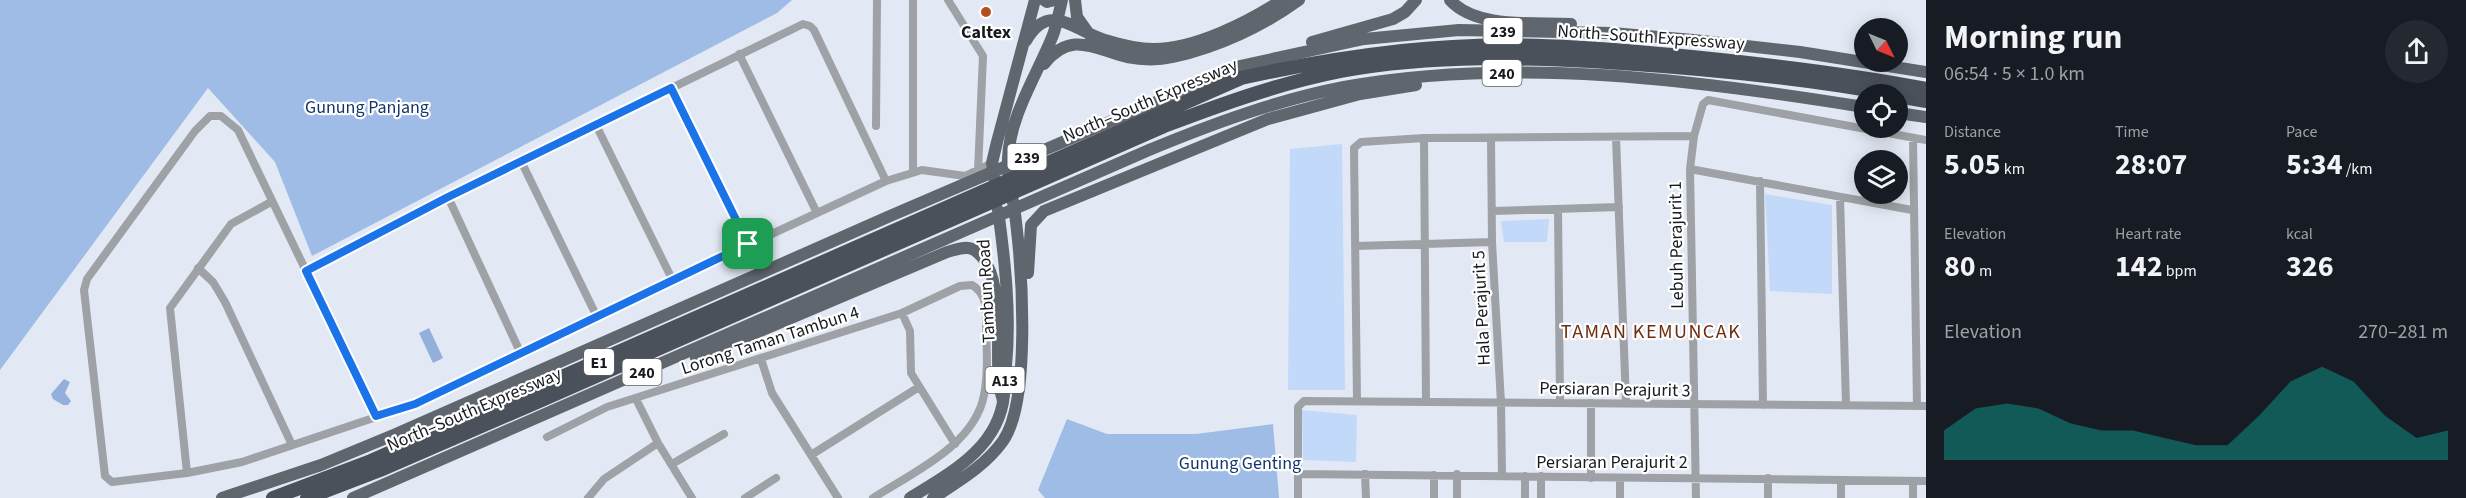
<!DOCTYPE html>
<html lang="en">
<head>
<meta charset="utf-8">
<style>
	body { margin:0; font-family:"Source Sans 3",sans-serif; background:#242831; color:#f1f3f6; height:100vh; display:flex; flex-direction:column; font-size:22px; white-space:nowrap }
	* { box-sizing:border-box; margin:0 }
	p { font-size:20px; color:#9ea1a6 }
	.icon { flex:none; width:33px; height:33px; fill:none; stroke:currentColor; stroke-width:2; stroke-linecap:round; stroke-linejoin:round }
	.map { position:relative; flex:1; overflow:hidden }
	.details { display:flex; flex-direction:column; background:#171b24; width:540px }
	.details>* { flex:none }
	.needle { width:39px; rotate:133deg }
	.fabs { position:absolute; left:1854px; top:18px; display:grid; gap:12px }
	.fabs a { display:grid; place-items:center; width:54px; height:54px; border-radius:50%; background:#171b24; box-shadow:0 3px 15px #0003; font-size:30px }
	.pin { position:absolute; display:grid; place-items:center; width:51px; height:51px; color:#fff; margin:-26px; border-radius:12px; box-shadow:0 3px 9px #0006 }
	.round { display:grid; place-items:center; flex:none; width:63px; height:63px; border-radius:32px; background:#242831 }
	.summary { display:flex; align-items:center; justify-content:space-between; height:102px; padding:0 18px }
	h1 { font-size:33px; font-weight:700; line-height:45px }
	.stats { display:grid; grid-template-columns:repeat(3,1fr); gap:9px; height:102px; padding:6px 18px }
	.stats div { display:grid; align-content:center }
	.stats b { font-size:30px; font-weight:700 }
	.stats small { font-size:16px; font-weight:400 }
	.stats p { font-size:16px }
	.chart { height:168px; padding:12px 18px }
	.chart p { display:flex; justify-content:space-between }
	.chart svg { width:100%; height:108px; margin-top:6px; fill:#0f766e; opacity:.7 }
	main { display:flex; flex:1; min-height:0 }
	.map>svg:first-child { display:block }
</style>
</head>
<body>
<main>
<div class="map">
<svg width="1926" height="498" viewBox="0 0 1926 498">
	<rect width="100%" height="100%" fill="#e2e9f4"/>
	<path fill="#c2d9fa" d="M1342,144L1345,390H1288L1290,149Z
		M1765,194L1832,205V294L1770,291Z
		M1549,219L1547,242H1504L1501,221Z
		M1302,410L1357,415L1356,462L1303,460Z"/>
	<path fill="#9fbce7" d="M0,0H792L777,13L312,256L275,162L208,88L0,370Z
		M1067,419L1107,434H1196L1273,424L1279,498H1045L1038,490Z"/>
	<path fill="#94b0da" d="M429,328L443,358L433,363L419,333Z
		M64,379L70,382L65,393L71,401L68,405H63L53,399L51,394Z"/>
	<g fill="none" stroke-linecap="round" stroke-linejoin="round">
		<path stroke="#9ea1a5" stroke-width="8" d="M948,0L983,56L978,171
			M739,54L817,213
			M671,88L748,245
			M596,125L673,281
			M876,126L877,0
			M1694,136L1690,169L1696,498
			M1616,137L1626,402
			M1424,138L1426,402
			M1913,138L1917,406
			M1491,139L1492,242L1501,403L1502,476
			M521,161L597,317
			M1690,169L1912,210
			M913,172V0
			M1760,181L1763,405
			M448,197L521,354
			M1840,197L1846,405
			M1558,209L1560,402
			M1492,211L1619,207
			M1356,246L1492,242
			M198,268L213,282L225,302L292,445
			M306,271L448,197L803,24L810,26L814,30L886,181
			M902,313L910,331L911,373L955,444
			M761,359L772,393L838,498
			M636,399L658,443L692,498
			M1357,401L1354,148L1361,142L1424,138L1694,136L1703,104L1708,100L1926,140
			M1591,403V478
			M376,416L238,130L221,116H210L195,131L87,279L84,290L105,476L112,482L187,473L242,462L415,404L748,245L886,181L922,170L965,176L992,163
			M547,437L607,407L902,313L960,286L972,285C989,295 986,314 986,331C987,352 988,374 984,395C975,445 912,473 873,498
			M811,455L919,387
			M672,464L724,434
			M187,473L170,308L231,224L271,202
			M1298,474L1926,481
			M1365,474L1366,498
			M1434,475V498
			M1620,478V498
			M1768,478V498
			M1841,480V498
			M1913,481V498
			M588,498L604,479L658,443
			M745,498L776,478
			M1298,498V407L1304,401L1926,406
			M1457,498V474
			M1525,498V476
			M1541,498V476"/>
		<path stroke="#60666e" stroke-width="12" d="M1044,0L1047,2L1054,0
			M1075,0L1077,17L1089,34
			M1450,0C1476,29 1534,22 1571,24
			M1026,41C1032,30 1041,20 1054,20C1068,20 1090,36 1105,40C1121,45 1137,49 1154,49C1195,49 1248,22 1282,0
			M1312,42L1393,19L1405,12L1416,0
			M1044,64C1071,30 1094,49 1127,57C1142,60 1159,60 1173,57C1218,47 1263,26 1299,0
			M1898,113L1926,117
			M994,178L992,163L997,142L1035,0
			M998,210C1005,261 1011,314 1006,366
			M1028,273L1031,225L1044,211L1268,119L1360,94L1416,85
			M696,358L947,252C956,250 966,245 974,250C1007,270 995,351 999,383C999,389 1002,395 1003,401
			M222,498L321,465L396,434L890,216L1240,66L1364,39L1459,30L1612,33L1693,40L1800,52L1926,72
			M353,498L1149,150C1212,124 1277,100 1344,87C1514,56 1696,80 1864,107
			M910,498C950,473 999,448 1004,395
			M933,498C959,481 985,466 1003,441C1031,401 1022,271 1016,222C1014,201 1007,179 1008,158C1010,115 1037,75 1053,35C1057,24 1059,12 1062,0"/>
		<path stroke="#4b515a" stroke-width="14" d="M1898,96L1926,101
			M273,498L371,461L1241,78C1294,66 1348,57 1402,51C1498,40 1597,47 1692,57C1771,65 1849,74 1926,89
			M307,498L380,470L537,402L1164,126C1222,104 1280,83 1341,71C1434,54 1528,57 1621,63C1712,69 1802,78 1891,94"/>
	</g>
	<g fill="none" stroke-linecap="round" stroke-linejoin="round">
		<defs>
			<path id="route" d="M671,88L748,244L415,404L376,416L306,271L448,197Z"/>
		</defs>
		<use href="#route" stroke="#fff" stroke-width="12"/>
		<use href="#route" stroke="#1a73e8" stroke-width="8"/>
	</g>
	<circle fill="#b44f1e" stroke="#fff" stroke-width="2" cx="986" cy="12" r="6"/>
	<g text-anchor="middle" stroke-width="4.5" stroke-linejoin="round" paint-order="stroke">
		<g fill="#fff" stroke="#5d5f62" stroke-width="1.5">
			<rect x="1483.5" y="18" width="39" height="26" rx="4.5"/>
			<rect x="1482.5" y="60" width="39" height="26" rx="4.5"/>
			<rect x="1007.5" y="144" width="39" height="26" rx="4.5"/>
			<rect x="584" y="349" width="30" height="26" rx="4.5"/>
			<rect x="622.5" y="359" width="39" height="26" rx="4.5"/>
			<rect x="985.5" y="367" width="39" height="26" rx="4.5"/>
		</g>
		<g font-size="16" font-weight="bold" fill="#171a1e">
			<text x="1503" y="37">239</text>
			<text x="1502" y="79">240</text>
			<text x="1027" y="163">239</text>
			<text x="599" y="368">E1</text>
			<text x="642" y="378">240</text>
			<text x="1005" y="386">A13</text>
		</g>
		<g font-size="18" font-weight="bold" fill="#171a1e" stroke="#fff">
			<text x="986" y="38">Caltex</text>
		</g>
		<g font-size="18" fill="#171a1e" stroke="#fff">
			<text transform="translate(1651 37) rotate(4)" y="6">North–South Expressway</text>
			<text transform="translate(1150 100) rotate(-23)" y="6">North–South Expressway</text>
			<text transform="translate(1676 245) rotate(-91)" y="6">Lebuh Perajurit 1</text>
			<text transform="translate(986 291) rotate(-93)" y="6">Tambun Road</text>
			<text transform="translate(1481 308) rotate(-93)" y="6">Hala Perajurit 5</text>
			<text transform="translate(770 340) rotate(-18)" y="6">Lorong Taman Tambun 4</text>
			<text transform="translate(1615 389) rotate(1)" y="6">Persiaran Perajurit 3</text>
			<text transform="translate(474 409) rotate(-23)" y="6">North–South Expressway</text>
			<text x="1612" y="468">Persiaran Perajurit 2</text>
		</g>
		<g font-size="18" fill="#13366a" stroke="#fff">
			<text x="367" y="113">Gunung Panjang</text>
			<text x="1240" y="469">Gunung Genting</text>
		</g>
		<g font-size="20" letter-spacing="1.5" fill="#6d2d0e" stroke="#fff">
			<text x="1651" y="338">TAMAN KEMUNCAK</text>
		</g>
	</g>
</svg>
<div class="fabs">
<a><svg class="needle" viewBox="-14 -14 28 28"><path d="M0-13l5 13h-10z" fill="#e53935"/><path d="M0 13l5-13h-10z" fill="#9ea1a6"/></svg></a>
<a><svg class="icon" aria-label="locate" viewBox="0 0 24 24"><circle cx="12" cy="12" r="6"/><path d="M12 2v4M12 18v4M2 12h4M18 12h4"/></svg></a>
<a><svg class="icon" aria-label="layers" viewBox="0 0 24 24"><path d="M12 4l9 5-9 5-9-5zM3 14l9 5 9-5"/></svg></a>
</div>
<div class="pin" style="left:748px;top:244px;background:#1e9e55"><svg class="icon" aria-label="arrive" viewBox="0 0 24 24"><path d="M6 21V4h12l-3 4 3 4H6"/></svg></div>
</div>
<section class="details">
<div class="summary"><div><h1>Morning run</h1><p>06:54 · 5 × 1.0 km</p></div><a class="round"><svg class="icon" aria-label="share" viewBox="0 0 24 24"><path d="M12 15V3M7 8l5-5 5 5M5 13v7h14v-7"/></svg></a></div>
<div class="stats">
<div><p>Distance</p><b>5.05<small> km</small></b></div>
<div><p>Time</p><b>28:07</b></div>
<div><p>Pace</p><b>5:34<small> /km</small></b></div>
</div>
<div class="stats">
<div><p>Elevation</p><b>80<small> m</small></b></div>
<div><p>Heart rate</p><b>142<small> bpm</small></b></div>
<div><p>kcal</p><b>326</b></div>
</div>
<div class="chart"><p><span>Elevation</span>270–281 m</p>
<svg viewBox="0 0 160 44" preserveAspectRatio="none"><path d="M0 44V32L10 23L20 21L30 23L40 29L50 32L60 32L70 35L80 38L90 38L100 26L110 12L120 6L130 12L140 26L150 35L160 32V44z"/></svg>
</div>
</section>
</main>
</body>
</html>
